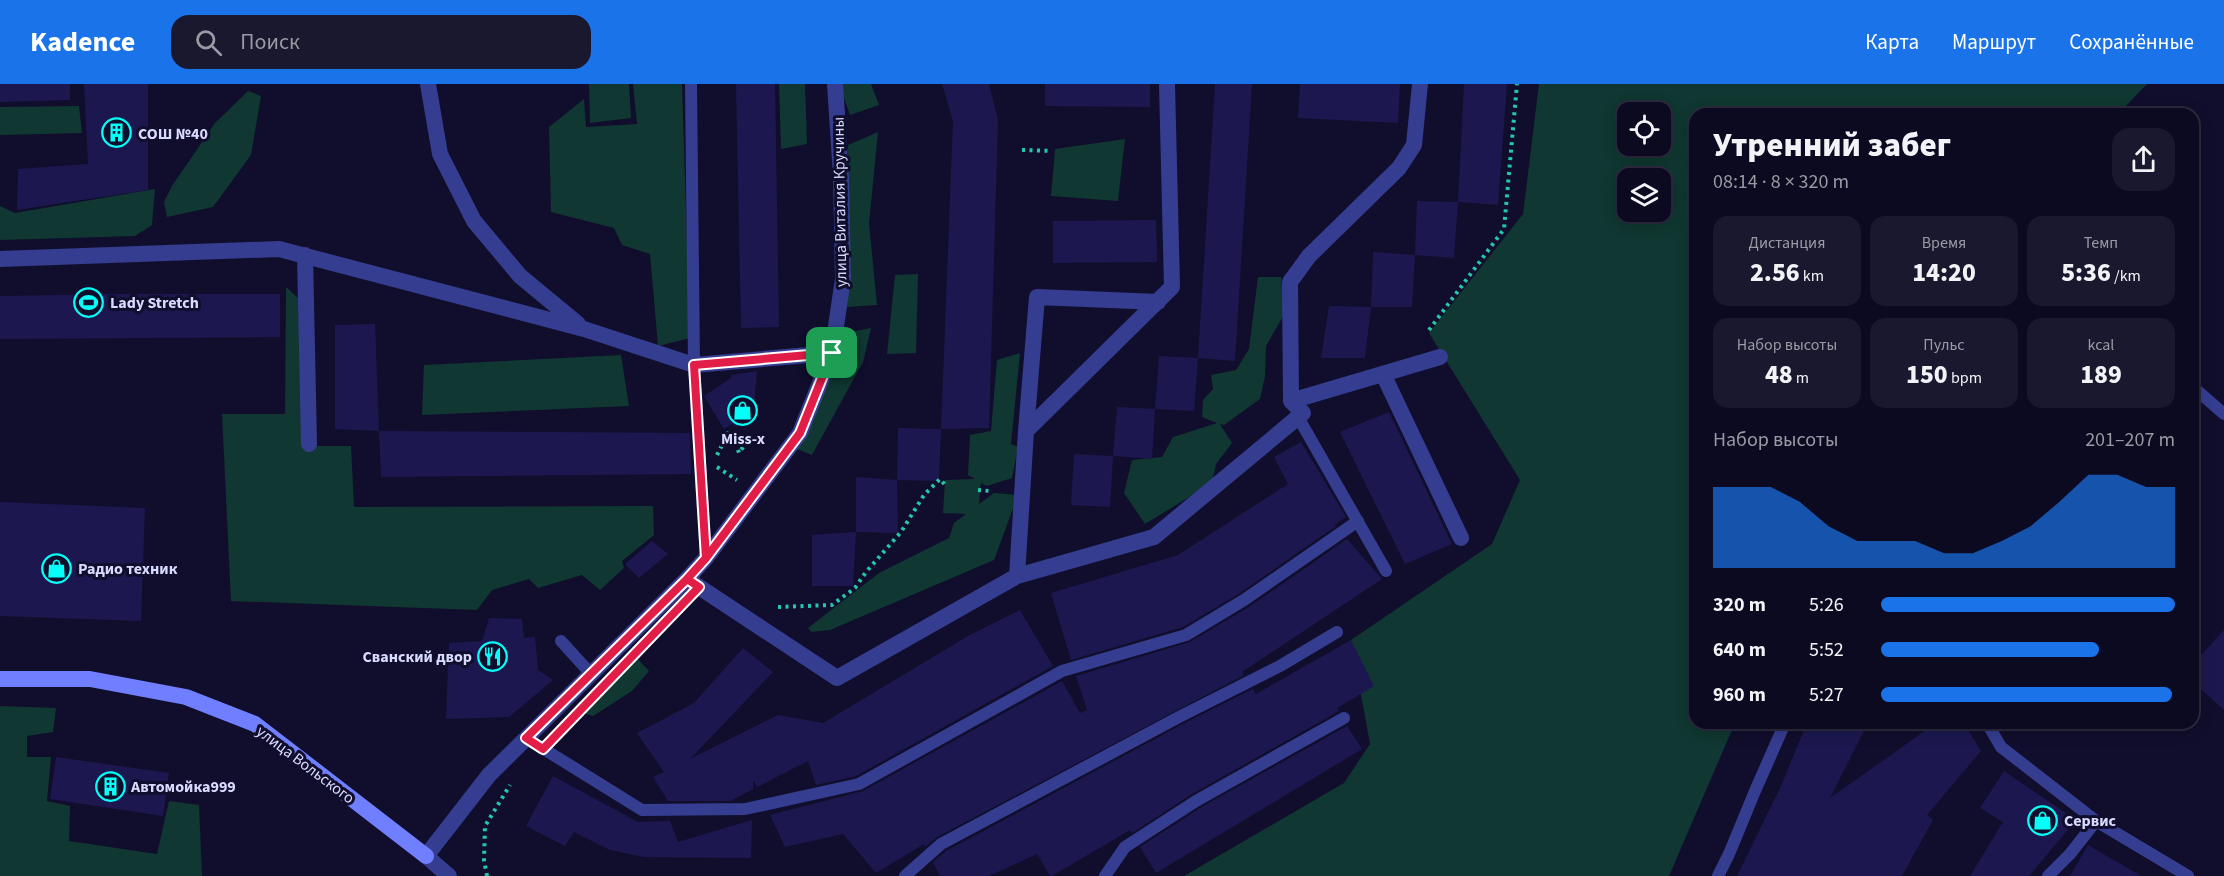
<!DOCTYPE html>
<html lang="ru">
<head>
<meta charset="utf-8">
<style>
	body { margin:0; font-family:"Source Sans 3",sans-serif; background:#1a182e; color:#f1f3f6; height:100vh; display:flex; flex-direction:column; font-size:22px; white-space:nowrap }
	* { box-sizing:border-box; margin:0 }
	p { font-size:20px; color:#9a9aa5 }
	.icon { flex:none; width:33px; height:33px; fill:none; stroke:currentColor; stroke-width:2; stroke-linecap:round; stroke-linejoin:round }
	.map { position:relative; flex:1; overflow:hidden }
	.drawer { position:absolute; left:1689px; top:24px; width:510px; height:621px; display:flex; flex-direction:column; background:#0c0a21; border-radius:18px; box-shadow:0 3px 15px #0003,0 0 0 2px #2c2b3f }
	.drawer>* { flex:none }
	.tools { position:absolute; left:1617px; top:18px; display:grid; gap:12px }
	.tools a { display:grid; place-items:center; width:54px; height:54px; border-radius:12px; background:#0c0a21; box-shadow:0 3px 15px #0003,0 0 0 2px #2c2b3f; font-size:30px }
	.pin { position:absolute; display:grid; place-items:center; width:51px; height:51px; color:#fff; margin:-26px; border-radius:12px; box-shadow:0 3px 9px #0006 }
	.round { display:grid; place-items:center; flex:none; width:63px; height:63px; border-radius:18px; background:#1a182e }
	.summary { display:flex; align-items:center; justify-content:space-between; height:102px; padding:0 24px }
	h1 { font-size:33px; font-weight:800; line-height:45px }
	.figures { display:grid; grid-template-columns:repeat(3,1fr); gap:9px; height:102px; padding:6px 24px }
	.figures div { display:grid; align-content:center; border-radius:15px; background:#1a182e; text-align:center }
	.figures b { font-size:26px; font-weight:800 }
	.figures small { font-size:16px; font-weight:400 }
	.figures p { font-size:16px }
	.chart { height:168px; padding:12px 24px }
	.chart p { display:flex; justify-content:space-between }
	.chart svg { width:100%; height:108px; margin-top:6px; fill:#1a73e8; opacity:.7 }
	ul { padding:0 24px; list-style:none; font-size:20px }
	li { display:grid; grid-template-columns:96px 72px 1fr; align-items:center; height:45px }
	li i { height:15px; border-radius:8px; background:#1a73e8 }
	header { display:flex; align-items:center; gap:36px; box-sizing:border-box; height:84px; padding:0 30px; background:#1a73e8; color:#fff }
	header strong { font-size:28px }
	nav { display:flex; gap:33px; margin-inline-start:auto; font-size:21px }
	.search { width:420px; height:54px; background:#1a182e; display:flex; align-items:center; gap:15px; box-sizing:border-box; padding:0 21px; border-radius:18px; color:#9a9aa5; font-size:22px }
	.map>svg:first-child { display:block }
</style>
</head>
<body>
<header>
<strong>Kadence</strong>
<div class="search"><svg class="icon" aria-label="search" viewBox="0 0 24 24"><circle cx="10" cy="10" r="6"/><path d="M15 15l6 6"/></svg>Поиск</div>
<nav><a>Карта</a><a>Маршрут</a><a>Сохранённые</a></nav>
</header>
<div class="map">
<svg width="2224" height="792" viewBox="0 0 2224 792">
	<rect width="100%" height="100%" fill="#100e2c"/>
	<path fill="#103731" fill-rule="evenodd" d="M589,0H629L631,34L590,39Z
		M633,0H682L690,254L658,262L650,170L622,161L614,144L551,128L549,43L584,15L586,43L637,40Z
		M779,0H805L807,60L781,65Z
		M839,0H871L879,21L850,31Z
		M1539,0H2147L2118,30H1695V639H1735L1669,792H1184L1344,699L1370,660L1351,556L1492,460L1520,396L1429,249L1523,130ZM1628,28H1660V62H1628ZM1628,94H1660V128H1628Z
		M248,7L261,12L251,71L213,123L167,133L164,118L172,102L215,39Z
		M79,22L82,49L0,51V23Z
		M878,48L869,139L877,221L847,223L850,192L848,61Z
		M1125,55L1118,117L1051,112L1055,65Z
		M155,105L152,141L135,152L0,156V122L15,129Z
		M918,190L916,269L887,270L895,191Z
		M1258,193H1281L1285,229L1266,262L1265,292L1260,315L1224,341L1220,340L1232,359L1216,380L1212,399L1145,440L1124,409L1132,376L1162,373L1173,353L1217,339L1202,333L1203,316L1213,305L1211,291L1236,286L1249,265Z
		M286,203L310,225L313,362H351L354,423L653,422L654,451L622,477L624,484L600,506L582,491L538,504L529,495L492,506L477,526L231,517L222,330H285Z
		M871,244L863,278L812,371L797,365L845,249Z
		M1020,269L1011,360L1018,363L1012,394L987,402L981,399L979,420L994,409L1018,411L994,476L830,546L811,548L808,544L879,489L949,454L954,439L966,430L943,429L945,396L975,395L968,391L970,351L991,347L997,276Z
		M621,271L629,322L422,331L424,281Z
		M635,572L649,587L632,607L593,632L580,628Z
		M0,622L56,624L53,648L27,652V673H51L47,717L70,722L69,757L157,770L169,717L199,721L202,792H0Z"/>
	<path fill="#1c184f" d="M0,0H70V16L0,18Z
		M84,0H148V106L17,126L18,85L88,80Z
		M736,0H775L779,243L741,244Z
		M942,0H989L998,36L989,344L941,345L953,37Z
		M1045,0H1150V23L1045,22Z
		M1215,0H1252L1235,277L1198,274Z
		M1300,0H1400L1398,39L1298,34Z
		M1464,0H1507L1498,121L1458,118Z
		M1417,117L1458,118L1454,174L1415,171Z
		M1156,136L1157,178L1053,179V137Z
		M1373,168L1415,171L1412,223H1371Z
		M121,210H280V253L0,255V212Z
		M1329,222L1371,223L1365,274H1321Z
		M375,240L379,347L335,345V241Z
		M1159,272L1198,274L1194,327L1155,325Z
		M757,287L754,322L737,343L732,340L724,345L704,312L731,294V291Z
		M1117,323L1155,325L1152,375L1113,372Z
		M1389,328L1452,460L1405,480L1340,348Z
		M898,344L941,345L939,397L897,396Z
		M379,347L690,349L691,390L381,393Z
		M1301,358L1346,433L1335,440L1336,442L1240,509L1183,543L1071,576L1051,509L1178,471L1288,400L1274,373Z
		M1074,370L1113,372L1110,423L1071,421Z
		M856,393L897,396L898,449L856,448Z
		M0,418L145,424L141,537L0,532Z
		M856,448L853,502H812V451Z
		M1347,455L1382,495L1242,588L1244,591L937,753L925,763L924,760L876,789L843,750L785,763L770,731L863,707L1062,597L1080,629L1087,626L1076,592L1190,558L1249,523Z
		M652,457L668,470L639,494L625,480Z
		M1020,526L1053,582L856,692L816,701L808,677L757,703L753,696V705L730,717H668L653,693L664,688L637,649L694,619L743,564L773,588L690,675L778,631L823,639L968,552Z
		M489,534L522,535L524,554L535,553L538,586L553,596L509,633L446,635L449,559L482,557Z
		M2224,546V626L2193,598V580Z
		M1351,556L1374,602L1337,624L1339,627L1192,710L1132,749L1130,746L1052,792H1050L1037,770L989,792H940L933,778L946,767L1183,640L1253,605L1256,610Z
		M1807,639H1868L1830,714L1936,639H1964L1981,667L1927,731L1933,736L1902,792H1737L1782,700Z
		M1347,642L1362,665L1156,789L1140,763L1200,724Z
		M56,673L169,689L163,732L50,715Z
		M2004,687L2076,736L2029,792H1970L2003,738L1980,724Z
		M553,692L638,738L670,737L678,758L752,736L751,774L644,773L610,766L574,748L565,762L526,742Z
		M2088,761L2141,792H2070Z"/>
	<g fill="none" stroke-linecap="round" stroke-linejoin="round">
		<path stroke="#23c9aa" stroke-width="4" stroke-dasharray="3 4.5" stroke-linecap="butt" d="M1022,66L1052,67
			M1429,246L1504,145L1517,0
			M717,371L728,349L747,357L739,369L734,353
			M717,383L737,396
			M978,406L990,407
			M778,523L832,521L855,504L866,488L901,448L924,411L940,395L947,403
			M487,792L484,776L485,742L510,701"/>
		<path stroke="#353d90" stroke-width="12" d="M691,0L694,281L706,474
			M2193,303L2224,330
			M1298,333L1386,487
			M561,557L591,590
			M1987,639L2001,663L2096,737L2188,792
			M526,654L642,726L745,725L859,700L1062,587L1186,551L1244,516L1358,437
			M905,792L941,760L1179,633L1280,582L1337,548
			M1105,792L1125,763L1196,717L1344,634
			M1718,792L1729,770L1755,707L1785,639
			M2048,792L2070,770L2096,737"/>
		<path stroke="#353d90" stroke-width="16" d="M428,0L440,70L474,137L520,192L578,240
			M305,171L309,360
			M0,175L279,165L584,245L694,281L832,269
			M1383,290L1461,454
			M1291,317L1440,273
			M1026,347L1037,213L1158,218
			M1017,492L1026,347L1172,203L1167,0
			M687,495L837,594L1017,492L1154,453L1303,329L1291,317L1290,198L1309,172L1399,84L1414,61L1420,0
			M449,792L426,772L489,691L687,495L706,474L800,349L832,269L843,195L841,92L835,0"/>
		<path stroke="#707fff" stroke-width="16" d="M0,595H90L186,613L255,640L426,772"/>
	</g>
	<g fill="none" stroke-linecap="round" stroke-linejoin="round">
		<defs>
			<path id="route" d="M832,269L800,349L706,474L687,495L699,503L543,665L526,654L687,495L706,474L694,281L832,269"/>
		</defs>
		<use href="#route" stroke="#fff" stroke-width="12"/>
		<use href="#route" stroke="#e11d48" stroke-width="8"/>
	</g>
	<defs>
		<symbol id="building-ring" viewBox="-11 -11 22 22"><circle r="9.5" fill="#100e2c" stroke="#05fff8" stroke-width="1.5"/><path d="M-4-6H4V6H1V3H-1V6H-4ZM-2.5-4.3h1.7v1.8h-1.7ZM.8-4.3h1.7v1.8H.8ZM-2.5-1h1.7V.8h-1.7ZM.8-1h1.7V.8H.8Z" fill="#05fff8"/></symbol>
		<symbol id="stadium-ring" viewBox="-11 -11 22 22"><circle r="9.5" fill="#100e2c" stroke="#05fff8" stroke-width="1.5"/><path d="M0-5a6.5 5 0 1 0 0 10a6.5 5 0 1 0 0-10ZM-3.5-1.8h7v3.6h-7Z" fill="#05fff8"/></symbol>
		<symbol id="shop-ring" viewBox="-11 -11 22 22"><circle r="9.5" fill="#100e2c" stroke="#05fff8" stroke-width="1.5"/><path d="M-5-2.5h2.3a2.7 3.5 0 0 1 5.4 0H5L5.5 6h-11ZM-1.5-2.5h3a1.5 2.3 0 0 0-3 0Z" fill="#05fff8"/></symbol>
		<symbol id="restaurant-ring" viewBox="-11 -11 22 22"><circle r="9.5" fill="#100e2c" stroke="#05fff8" stroke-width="1.5"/><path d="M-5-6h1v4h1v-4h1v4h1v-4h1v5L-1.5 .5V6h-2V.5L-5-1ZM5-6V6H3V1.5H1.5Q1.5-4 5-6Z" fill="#05fff8"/></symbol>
	</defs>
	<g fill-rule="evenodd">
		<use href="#building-ring" x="100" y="32" width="33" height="33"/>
		<use href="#stadium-ring" x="72" y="202" width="33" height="33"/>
		<use href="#shop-ring" x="726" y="310" width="33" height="33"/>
		<use href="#shop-ring" x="40" y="468" width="33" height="33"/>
		<use href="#restaurant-ring" x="476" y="556" width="33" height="33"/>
		<use href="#building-ring" x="94" y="686" width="33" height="33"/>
		<use href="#shop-ring" x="2026" y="720" width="33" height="33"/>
	</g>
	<g text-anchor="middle" stroke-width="6" stroke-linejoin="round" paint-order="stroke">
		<g font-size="16" font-weight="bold" fill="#d9daff" stroke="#100e2c" text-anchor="start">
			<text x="138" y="55">СОШ №40</text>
			<text x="110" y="224">Lady Stretch</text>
			<text x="743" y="360" text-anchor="middle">Miss-x</text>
			<text x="78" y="490">Радио техник</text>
			<text x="472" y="578" text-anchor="end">Сванский двор</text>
			<text x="131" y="708">Автомойка999</text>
			<text x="2064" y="742">Сервис</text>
		</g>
		<g font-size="16" fill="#d9daff" stroke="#100e2c">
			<text transform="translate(839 118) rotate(-91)" y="6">улица Виталия Кручины</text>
			<text transform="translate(306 680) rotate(37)" y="6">улица Вольского</text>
		</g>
	</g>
</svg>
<div class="tools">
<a><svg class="icon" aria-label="locate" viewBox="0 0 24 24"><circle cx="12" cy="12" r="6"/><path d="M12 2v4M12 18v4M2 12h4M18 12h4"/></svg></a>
<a><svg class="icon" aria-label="layers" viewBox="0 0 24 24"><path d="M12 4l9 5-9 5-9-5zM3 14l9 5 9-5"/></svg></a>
</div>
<div class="pin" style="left:832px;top:269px;background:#1e9e55"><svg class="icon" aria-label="arrive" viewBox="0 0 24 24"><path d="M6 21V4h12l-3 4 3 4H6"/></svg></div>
<section class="drawer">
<div class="summary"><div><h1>Утренний забег</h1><p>08:14 · 8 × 320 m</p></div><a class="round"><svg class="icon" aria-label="share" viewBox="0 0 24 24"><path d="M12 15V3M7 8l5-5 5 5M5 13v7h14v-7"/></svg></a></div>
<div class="figures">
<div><p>Дистанция</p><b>2.56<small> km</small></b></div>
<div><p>Время</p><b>14:20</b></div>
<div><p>Темп</p><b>5:36<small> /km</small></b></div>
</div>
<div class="figures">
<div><p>Набор высоты</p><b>48<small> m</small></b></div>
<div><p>Пульс</p><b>150<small> bpm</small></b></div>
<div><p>kcal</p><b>189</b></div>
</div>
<div class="chart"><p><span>Набор высоты</span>201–207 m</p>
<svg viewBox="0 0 160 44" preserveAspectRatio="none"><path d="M0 44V11L10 11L20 11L30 17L40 27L50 33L60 33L70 33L80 38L90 38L100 33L110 27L120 17L130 6L140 6L150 11L160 11V44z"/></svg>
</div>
<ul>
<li><b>320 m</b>5:26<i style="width:100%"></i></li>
<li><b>640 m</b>5:52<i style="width:74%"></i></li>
<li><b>960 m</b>5:27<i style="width:99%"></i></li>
</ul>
</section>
</div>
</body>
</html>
